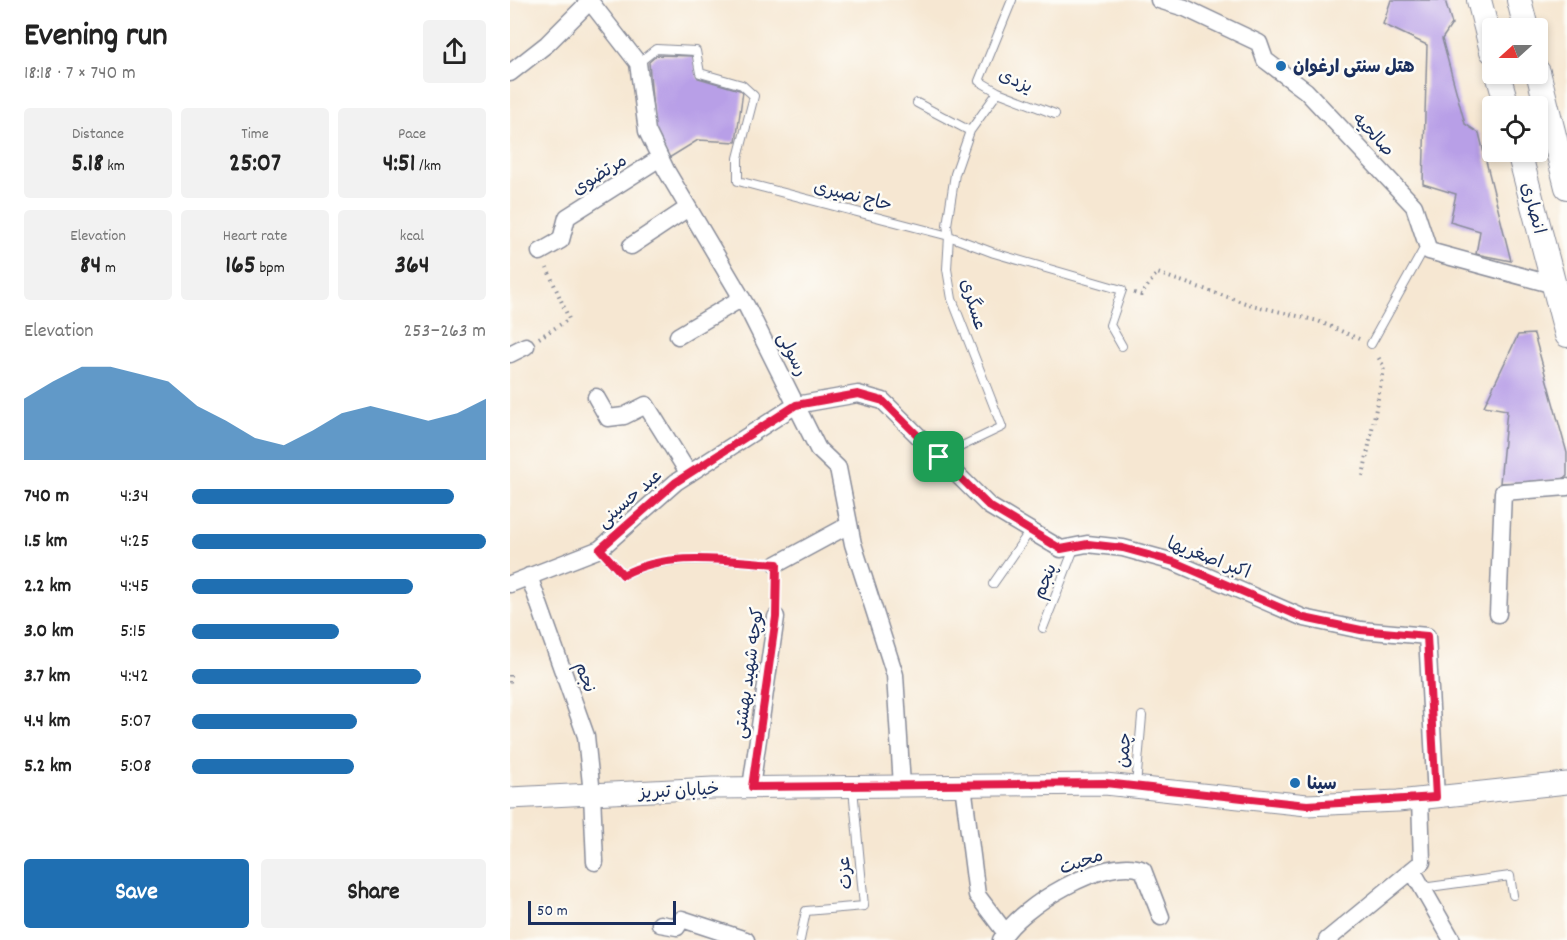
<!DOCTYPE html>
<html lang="en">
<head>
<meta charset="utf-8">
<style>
	body { margin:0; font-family:Dekko,"Playpen Sans Arabic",sans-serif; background:#f2f2f2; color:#222; height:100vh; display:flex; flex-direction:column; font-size:22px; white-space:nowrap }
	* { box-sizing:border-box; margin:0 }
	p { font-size:20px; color:#767676 }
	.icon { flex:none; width:33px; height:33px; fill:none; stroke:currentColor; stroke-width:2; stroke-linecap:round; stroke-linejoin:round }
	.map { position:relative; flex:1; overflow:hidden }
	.sheet { display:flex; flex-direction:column; background:#fff; width:510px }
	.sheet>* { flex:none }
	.needle { width:39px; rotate:249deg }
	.buttons { position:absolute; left:972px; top:18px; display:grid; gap:12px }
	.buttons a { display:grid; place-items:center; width:66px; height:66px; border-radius:6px; background:#fff; box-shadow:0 3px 9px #0003; font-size:30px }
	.scale { position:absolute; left:18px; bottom:15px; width:148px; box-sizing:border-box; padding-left:6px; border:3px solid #1b2f5e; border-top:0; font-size:16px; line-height:21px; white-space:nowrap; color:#1b2f5e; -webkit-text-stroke:4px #fdfcf7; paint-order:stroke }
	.pin { position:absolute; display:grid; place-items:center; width:51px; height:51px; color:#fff; margin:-26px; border-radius:12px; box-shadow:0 3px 9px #0006 }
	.round { display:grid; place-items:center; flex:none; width:63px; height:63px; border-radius:6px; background:#f2f2f2 }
	.summary { display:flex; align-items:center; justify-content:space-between; height:102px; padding:0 24px }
	h1 { font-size:33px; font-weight:700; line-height:45px }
	.metrics { display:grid; grid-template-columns:repeat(3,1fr); gap:9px; height:102px; padding:6px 24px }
	.metrics div { display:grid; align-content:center; border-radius:6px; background:#f2f2f2; text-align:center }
	.metrics b { font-size:26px; font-weight:700 }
	.metrics small { font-size:16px; font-weight:400 }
	.metrics p { font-size:16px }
	.chart { height:168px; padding:12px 24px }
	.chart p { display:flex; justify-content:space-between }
	.chart svg { width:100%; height:108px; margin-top:6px; fill:#1f6fb2; opacity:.7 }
	.button { display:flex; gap:12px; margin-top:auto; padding:12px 24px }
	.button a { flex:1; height:69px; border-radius:6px; background:#1f6fb2; color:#fff; font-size:24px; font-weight:700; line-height:69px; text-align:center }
	.button a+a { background:#f2f2f2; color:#222 }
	ul { padding:0 24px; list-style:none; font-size:20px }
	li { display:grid; grid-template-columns:96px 72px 1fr; align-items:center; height:45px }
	li i { height:15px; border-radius:8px; background:#1f6fb2 }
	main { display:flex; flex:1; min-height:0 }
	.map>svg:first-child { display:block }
</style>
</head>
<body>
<main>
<section class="sheet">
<div class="summary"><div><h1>Evening run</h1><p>18:18 · 7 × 740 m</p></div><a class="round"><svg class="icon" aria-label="share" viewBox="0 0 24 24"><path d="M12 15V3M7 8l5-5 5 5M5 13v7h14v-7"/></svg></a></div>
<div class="metrics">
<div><p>Distance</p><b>5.18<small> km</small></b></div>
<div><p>Time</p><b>25:07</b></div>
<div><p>Pace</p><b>4:51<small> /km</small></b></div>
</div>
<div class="metrics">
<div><p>Elevation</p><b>84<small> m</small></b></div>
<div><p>Heart rate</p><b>165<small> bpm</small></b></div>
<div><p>kcal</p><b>364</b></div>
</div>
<div class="chart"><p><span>Elevation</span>253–263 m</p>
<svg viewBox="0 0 160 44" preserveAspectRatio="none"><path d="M0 44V19L10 12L20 6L30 6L40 9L50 12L60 22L70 28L80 35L90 38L100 32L110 25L120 22L130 25L140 28L150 25L160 19V44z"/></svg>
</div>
<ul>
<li><b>740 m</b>4:34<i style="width:89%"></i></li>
<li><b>1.5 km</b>4:25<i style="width:100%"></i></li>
<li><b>2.2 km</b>4:45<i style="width:75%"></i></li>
<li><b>3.0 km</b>5:15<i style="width:50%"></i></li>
<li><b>3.7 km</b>4:42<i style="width:78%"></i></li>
<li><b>4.4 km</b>5:07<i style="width:56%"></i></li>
<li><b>5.2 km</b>5:08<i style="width:55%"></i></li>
</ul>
<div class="button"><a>Save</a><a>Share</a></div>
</section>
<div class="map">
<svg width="1057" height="940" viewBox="0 0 1057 940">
	<rect width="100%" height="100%" fill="#fdfcf7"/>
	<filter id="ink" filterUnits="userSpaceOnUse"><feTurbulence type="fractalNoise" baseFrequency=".0167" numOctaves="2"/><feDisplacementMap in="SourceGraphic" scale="12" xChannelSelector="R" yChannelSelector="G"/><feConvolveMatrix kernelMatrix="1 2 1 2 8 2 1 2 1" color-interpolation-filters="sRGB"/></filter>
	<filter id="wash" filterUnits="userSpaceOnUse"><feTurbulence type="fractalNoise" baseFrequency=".008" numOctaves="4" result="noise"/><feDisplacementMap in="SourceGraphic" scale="24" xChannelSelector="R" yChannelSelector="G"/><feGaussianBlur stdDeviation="1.35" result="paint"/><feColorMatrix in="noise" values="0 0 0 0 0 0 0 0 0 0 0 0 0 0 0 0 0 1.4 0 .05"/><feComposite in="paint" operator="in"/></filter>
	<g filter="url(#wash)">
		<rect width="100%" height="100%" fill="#f6e7d2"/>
		<g id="blocks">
			<path fill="#b89fe7" d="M881,0H935L942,24L932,39L955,124L969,133L1001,261L966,254L970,231L940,222L946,194L913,184L917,45L873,24Z
				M147,55L183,56L188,78L233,91L226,142L188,140L159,158L146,140L144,124L139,62Z
				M1024,334L1057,453V476L1051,480L990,483L997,410L974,406L1008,335Z"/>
		</g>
	</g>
	<g filter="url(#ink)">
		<use href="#blocks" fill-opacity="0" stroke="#888b98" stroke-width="1.5"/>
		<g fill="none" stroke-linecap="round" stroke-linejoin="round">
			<defs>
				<path id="service" d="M502,0L469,81L488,92L545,114
					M128,63L146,49L186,51L190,73L232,85L244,96L228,158V181L439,236L484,253L612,290L600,325L612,346
					M407,103L460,131
					M861,344L916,245
					M429,457L492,427L442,299L437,269L439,236L437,225L445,174L460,131L488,92
					M90,549L113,575C158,551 218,561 267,564
					M483,584L520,531
					M533,628L565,546
					M626,786L632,716
					M912,888L1000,876L1003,895
					M290,940L296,911L354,906L343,788"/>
				<path id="minor" d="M79,0L128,63L137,131L156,170L237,307L308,449L328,468L343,544L385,675L392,786
					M649,0L675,8L749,43L755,60L796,91L904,206L919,251L1044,285
					M0,73L37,44L80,1
					M121,246L178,208
					M30,252L51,240L57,217L150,158
					M168,336L232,298
					M0,354L16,346
					M86,397L98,418L114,416L136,405L179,474
					M267,564L339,525
					M19,576L76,736L82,794L85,862
					M0,584L90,549L166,482L286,405L348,394L373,401L479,506L551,549L577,544L613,548L664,562L794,618L851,630L917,636L926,797
					M988,614L993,492L1057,487
					M453,785L467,895L495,932
					M241,787L266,617
					M902,870L942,940
					M150,924L167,927L172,919L236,940
					M491,940C509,907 597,854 633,870L651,917
					M817,940L912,862L910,799"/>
				<path id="tertiary" d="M0,798L203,788L595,784L797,805L888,801L1057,783"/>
				<path id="secondary" d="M969,0L982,51
					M1009,0L1016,28
					M1028,72L1057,187
					M988,74L997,106
					M1009,152L1057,335"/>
			</defs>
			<use href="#service" stroke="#888b98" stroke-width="10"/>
			<use href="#minor" stroke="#888b98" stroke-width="19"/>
			<use href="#tertiary" stroke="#888b98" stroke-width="23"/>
			<use href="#secondary" stroke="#888b98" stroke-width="26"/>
			<path stroke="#888b98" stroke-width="4" stroke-dasharray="1.5 4.5" stroke-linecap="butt" d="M624,293L631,295L647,273L738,304L808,321L849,339
				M29,338L59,319L37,268
				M853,476L874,367L867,355
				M267,601L268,579
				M0,675V687"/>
			<use href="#service" stroke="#fff" stroke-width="8"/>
			<use href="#minor" stroke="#fff" stroke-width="16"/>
			<use href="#tertiary" stroke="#fff" stroke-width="21"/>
			<use href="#secondary" stroke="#fff" stroke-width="24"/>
		</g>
	</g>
	<g fill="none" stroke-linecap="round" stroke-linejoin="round" filter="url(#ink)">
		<defs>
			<path id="route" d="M348,394L373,401L479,506L551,549L578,544L613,548L664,562L794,618L851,630L917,636L926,797L797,805L595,783L242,787L266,617L267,564C218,561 158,550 113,575L90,549L166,482L286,405Z"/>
		</defs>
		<use href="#route" stroke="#fff" stroke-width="12"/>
		<use href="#route" stroke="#e11d48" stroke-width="8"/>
	</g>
	<g fill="#1f6fb2" stroke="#fdfcf7" stroke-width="2">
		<circle cx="771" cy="66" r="6"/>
		<circle cx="785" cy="783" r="6"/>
	</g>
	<g text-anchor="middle" stroke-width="5" stroke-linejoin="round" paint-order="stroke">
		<g font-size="18" font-weight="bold" fill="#1b2f5e" stroke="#fdfcf7" text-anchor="start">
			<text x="783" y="72">هتل سنتی ارغوان</text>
			<text x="797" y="789">سینا</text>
		</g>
		<g font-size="18" fill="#1b2f5e" stroke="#fdfcf7">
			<text transform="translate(506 80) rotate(24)" y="6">یزدی</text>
			<text transform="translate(864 134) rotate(47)" y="6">صالحیه</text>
			<text transform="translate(89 174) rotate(-32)" y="6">مرتضوی</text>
			<text transform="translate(343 195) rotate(14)" y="6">حاج نصیری</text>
			<text transform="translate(1024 208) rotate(75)" y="6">انصاری</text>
			<text transform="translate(464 304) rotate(73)" y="6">عسگری</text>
			<text transform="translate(283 354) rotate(64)" y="6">رسولی</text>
			<text transform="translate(119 498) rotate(-41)" y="6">عبد حسینی</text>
			<text transform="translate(699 557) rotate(21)" y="6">اکبر اصغریها</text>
			<text transform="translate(534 581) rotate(-68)" y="6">پنجم</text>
			<text transform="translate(238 673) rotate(-82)" y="6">کوچه شهید بهشتی</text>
			<text transform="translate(76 677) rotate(71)" y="6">نجم</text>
			<text transform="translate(613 750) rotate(-85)" y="6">چمن</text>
			<text transform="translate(169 790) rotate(-3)" y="6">خیابان تبریز</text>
			<text transform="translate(571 861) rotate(-19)" y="6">محبت</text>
			<text transform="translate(334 873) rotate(-95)" y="6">عزت</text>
		</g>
	</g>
</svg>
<div class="buttons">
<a><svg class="needle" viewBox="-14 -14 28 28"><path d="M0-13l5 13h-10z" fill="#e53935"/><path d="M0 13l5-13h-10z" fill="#767676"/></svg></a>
<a><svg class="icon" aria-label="locate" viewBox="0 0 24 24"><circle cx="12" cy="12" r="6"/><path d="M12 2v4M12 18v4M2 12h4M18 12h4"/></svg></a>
</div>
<div class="scale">50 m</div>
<div class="pin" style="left:429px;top:457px;background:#1e9e55"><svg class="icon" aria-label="arrive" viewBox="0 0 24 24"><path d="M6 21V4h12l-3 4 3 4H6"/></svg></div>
</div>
</main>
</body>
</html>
